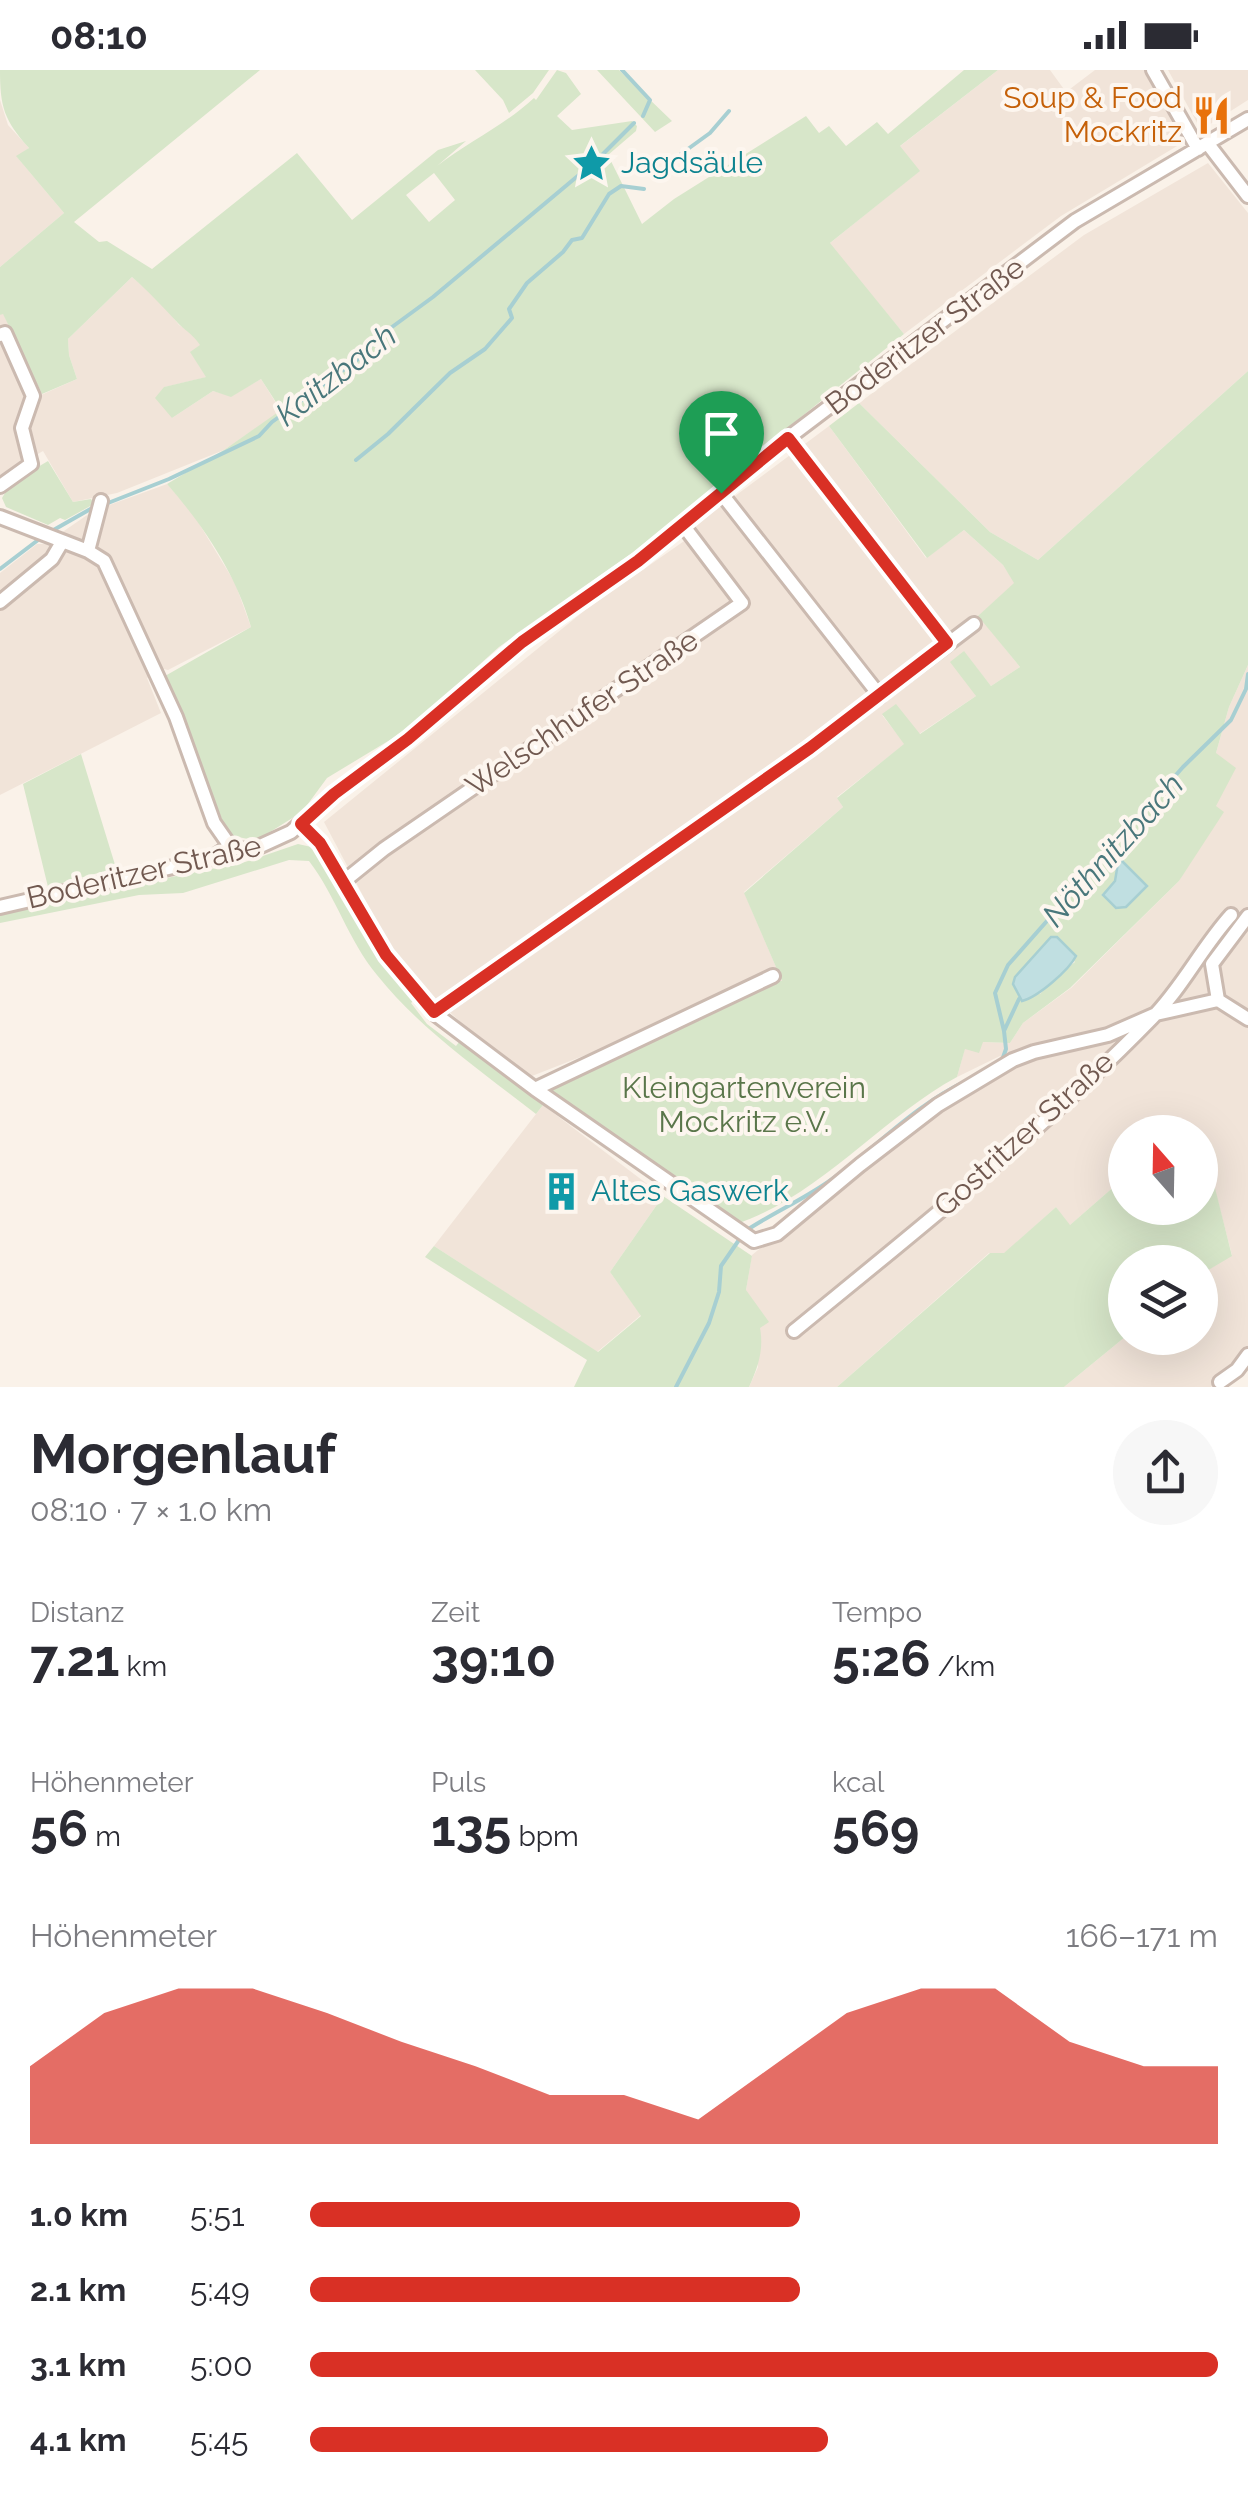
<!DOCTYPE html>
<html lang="de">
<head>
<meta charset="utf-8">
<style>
	body { margin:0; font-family:Raleway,sans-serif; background:#f7f7f7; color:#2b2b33; height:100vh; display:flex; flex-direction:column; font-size:38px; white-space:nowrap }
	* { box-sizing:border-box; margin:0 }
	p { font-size:32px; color:#7c7c81 }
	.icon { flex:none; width:55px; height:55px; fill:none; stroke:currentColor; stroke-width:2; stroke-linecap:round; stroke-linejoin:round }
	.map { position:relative; height:1317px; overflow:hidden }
	.side { display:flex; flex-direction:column; background:#fff; flex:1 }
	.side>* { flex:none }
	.needle { width:65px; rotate:340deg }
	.controls { position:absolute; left:1108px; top:1045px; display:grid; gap:20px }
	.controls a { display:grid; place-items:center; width:110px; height:110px; border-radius:50%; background:#fff; box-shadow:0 10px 40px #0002; font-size:50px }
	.pin { position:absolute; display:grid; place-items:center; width:85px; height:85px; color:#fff; margin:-102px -42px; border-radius:50% 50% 50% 0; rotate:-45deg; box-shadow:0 0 10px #0007 }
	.pin .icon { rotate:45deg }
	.round { display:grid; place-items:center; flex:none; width:105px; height:105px; border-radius:52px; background:#f7f7f7 }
	.head { display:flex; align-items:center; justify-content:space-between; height:170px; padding:0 30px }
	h1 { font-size:55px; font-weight:700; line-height:75px }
	.metrics { display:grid; grid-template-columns:repeat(3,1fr); gap:15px; height:170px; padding:10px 30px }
	.metrics div { display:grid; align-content:center }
	.metrics b { font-size:50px; font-weight:700 }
	.metrics small { font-size:28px; font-weight:400 }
	.metrics p { font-size:28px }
	.chart { height:280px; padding:20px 30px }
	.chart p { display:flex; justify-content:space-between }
	.chart svg { width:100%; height:180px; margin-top:10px; fill:#d93025; opacity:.7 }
	ul { padding:0 30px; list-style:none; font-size:32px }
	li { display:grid; grid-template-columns:160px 120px 1fr; align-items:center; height:75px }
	li i { height:25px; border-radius:12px; background:#d93025 }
	.status { display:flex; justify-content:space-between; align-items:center; height:70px; padding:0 50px; background:#fff; direction:ltr }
	.status svg { height:28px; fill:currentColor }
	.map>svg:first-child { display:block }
</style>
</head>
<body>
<div class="status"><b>08:10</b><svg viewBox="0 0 49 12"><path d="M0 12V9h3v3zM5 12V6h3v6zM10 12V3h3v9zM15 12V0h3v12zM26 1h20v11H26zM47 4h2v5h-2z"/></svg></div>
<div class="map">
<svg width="1248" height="1317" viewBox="0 0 1248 1317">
	<rect width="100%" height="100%" fill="#faf2e9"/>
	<path fill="#f1e4d9" d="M998,0H1050L1066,22L1095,0H1148L1187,70L1061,146L904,264L829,174L919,101L899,77Z
		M1168,0H1248V30L1201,60Z
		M0,30L8,55L29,78L17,87L64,143L0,197Z
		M1208,93L1248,143V301L1038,490L990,462L859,333L1084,165Z
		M132,207L161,232L179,255L192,262L201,275L191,283L207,307L165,317L172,348L213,321L231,326L261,309L281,341L224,380L117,423L73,432L43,381L0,406V245L3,243L41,325L77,309L69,285L68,269Z
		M829,356L926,488L964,460L1003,495L1015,513L979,546L1020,597L991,616L963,581L976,626L919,664L882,645L905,674L837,727L843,737L744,822L782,911H774L532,1006L469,960L412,907L389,875L324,752L584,541L687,469L692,458Z
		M167,414L192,442L235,513L251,557L168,600L164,599L147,608L161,643L0,725V503L37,474H45L93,441Z
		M1248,595V1285L1211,1317H1064L1125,1267L1200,1268V1205L1232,1185L1209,1098L1200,1102V1062H1125V1107L1069,1156L1056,1137L1004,1184L989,1183L837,1317H749L758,1297L746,1220L752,1185L892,1072L1006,999L1000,986L957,1007L965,978L982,972L1010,973L1023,953L1071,918L1179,811L1216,737V683L1229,637Z
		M543,1035L663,1126L610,1202L641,1245L597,1282L434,1176Z"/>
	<path fill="#d7e6c9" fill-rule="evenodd" d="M0,0H260L74,152L99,172L107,171L152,199L297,83L352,150L438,80L466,71L437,96C468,72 505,55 534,28L536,30L557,0L566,3L581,24L557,46L572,60L632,51L637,56L636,61L608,85L642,154L674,129L806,46L819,63L829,56L846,76L877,52L888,64L964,0H998L900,76L920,101L830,173L904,264L635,481L499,577L408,659L327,708L302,742L262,767L248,769L233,766L223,752L165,606L251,557C236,504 203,455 167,414L224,380L281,340L261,309L231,327L213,321L172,348L155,328L164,317L206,307L190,282L200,275C193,264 184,260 176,251C161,235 148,221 132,207L68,269L69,285L77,309L42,324L3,244L0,245V197L64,143L16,86L29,78C4,50 0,37 0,0ZM434,103L455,130L429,152L406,125Z
		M475,0H549L533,23L509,43L503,30Z
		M597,0H619L672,51L655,62Z
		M1248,301V595L1229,637L1216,683L1236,698L1216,736L1224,742L1179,811L1070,918L1023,953L1010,973L983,972L979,983L965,979L957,1007C880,1049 820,1126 736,1154L545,1017L774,911H782L744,823L843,737L837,728L904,674L882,644L896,634L920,664L976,626L950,592L964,581L991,616L1020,597L978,546L1014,513L1003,495L964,460L927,488L829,356L859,333L990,462L1038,490ZM1051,868L1075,892L1055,907L1040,924L1015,907Z
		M48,391L73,432L91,429L94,434L65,450L60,448L48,455L6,437L2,428L11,413Z
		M81,684L116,798L48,817L23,714Z
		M298,774L316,778L375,878L414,930L411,933L427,954L456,976L459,972L543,1035L536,1044C481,1001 421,960 377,905C348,870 336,826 309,791L289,790L183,823L139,825L0,853V842L245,792Z
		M1210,1098L1232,1186L1200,1205V1192H1125V1267L1064,1317H837L990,1183H1004L1056,1137L1070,1155L1125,1107V1138H1200V1102Z
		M663,1126L752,1186L746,1220L769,1252L760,1258C764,1280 758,1297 749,1317H574L587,1290L425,1187L434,1176L598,1282L641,1246L610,1202Z"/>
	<path fill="#c0dfe1" stroke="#a7cfd2" stroke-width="2.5" d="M1122,791L1147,816L1126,837L1116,838L1103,825L1115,811L1118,793Z
		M1051,867H1057L1076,886C1069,900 1038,927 1022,931L1013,914L1015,907Z"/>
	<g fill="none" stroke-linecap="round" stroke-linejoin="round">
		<path stroke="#a7cfd2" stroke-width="4" d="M622,0L650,30L643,46
			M664,106L681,84L710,63L729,41
			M356,390L388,364L450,303L485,279L512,248L509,239L527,213L563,182L572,170L582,168L609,124L621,116L644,119
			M103,435L169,409L259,366L272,352L364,285L377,268L433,227L598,89L634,53
			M50,462L94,437
			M0,499L42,467
			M1004,961L995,923L1008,895L1183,697L1231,650L1246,619L1248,604
			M1001,993L1006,979L1004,961L1019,929
			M747,1160C773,1143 802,1130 828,1112C875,1079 913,1036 966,1011
			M676,1317L709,1253L719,1222L721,1196L741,1167"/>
		<defs>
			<path id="street" d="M1153,0L1198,79
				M1208,74L1248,126
				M0,265L5,263L33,326L22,358L31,394L0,416
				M788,368L947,573
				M721,423L880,626
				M0,447L88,481L104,491L176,647L214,753L230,776
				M88,481L101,431
				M0,532L52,489L62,472
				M301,754L320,773L385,885L434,943L535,1019L754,1171L777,1164L860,1095L938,1035L1013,990L1034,982L1108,965L1156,944L1218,930
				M230,776L243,780L256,778L291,762L334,724L408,669L522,571L638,491L788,368L1075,151L1248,49
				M343,812L384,779L742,533L683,455
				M0,837L212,788L230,776
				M1248,846L1212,894L1218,930L1248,949
				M434,943L810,678L974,554
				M535,1019L773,906
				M794,1261C916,1161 1041,1062 1152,948C1182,918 1202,877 1231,845
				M1220,1312L1237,1300L1248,1285"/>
		</defs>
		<use href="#street" stroke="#cbbab0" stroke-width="18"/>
		<use href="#street" stroke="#fff" stroke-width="12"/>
	</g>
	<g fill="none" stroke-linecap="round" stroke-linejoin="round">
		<defs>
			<path id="route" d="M788,368L947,573L810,678L434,942L386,885L320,773L301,754L334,724L408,669L522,572L638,491Z"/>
		</defs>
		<use href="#route" stroke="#fff" stroke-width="20"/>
		<use href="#route" stroke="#d93025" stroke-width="12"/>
	</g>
	<defs>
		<symbol id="restaurant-bare" viewBox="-9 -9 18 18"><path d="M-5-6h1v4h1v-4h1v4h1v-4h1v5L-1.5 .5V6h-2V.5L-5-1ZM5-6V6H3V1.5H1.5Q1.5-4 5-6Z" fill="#e8710a" stroke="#fdf6ef" stroke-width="2.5" paint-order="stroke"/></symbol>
		<symbol id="sight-bare" viewBox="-9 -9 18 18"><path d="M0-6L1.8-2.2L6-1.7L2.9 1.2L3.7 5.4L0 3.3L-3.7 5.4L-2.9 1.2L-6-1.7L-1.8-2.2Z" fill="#0f9aa8" stroke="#fdf6ef" stroke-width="2.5" paint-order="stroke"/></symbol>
		<symbol id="building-bare" viewBox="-9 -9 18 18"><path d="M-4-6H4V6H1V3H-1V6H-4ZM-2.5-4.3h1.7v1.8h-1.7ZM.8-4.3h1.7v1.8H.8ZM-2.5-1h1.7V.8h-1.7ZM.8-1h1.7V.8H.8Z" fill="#0f9aa8" stroke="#fdf6ef" stroke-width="2.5" paint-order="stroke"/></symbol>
	</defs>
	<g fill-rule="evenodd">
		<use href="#restaurant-bare" x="1184" y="18" width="55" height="55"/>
		<use href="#sight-bare" x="564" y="66" width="55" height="55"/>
		<use href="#building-bare" x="534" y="1094" width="55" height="55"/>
	</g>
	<g text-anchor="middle" stroke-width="8" stroke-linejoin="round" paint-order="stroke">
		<g font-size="30" fill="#c56008" stroke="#fdf6ef" text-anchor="end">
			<text x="1182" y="38">Soup &amp; Food<tspan x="1182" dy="34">Mockritz</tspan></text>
		</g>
		<g font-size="30" fill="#0d838f" stroke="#fdf6ef" text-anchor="start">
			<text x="621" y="103">Jagdsäule</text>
			<text x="591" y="1131">Altes Gaswerk</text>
		</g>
		<g font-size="30" fill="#715950" stroke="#fdf6ef">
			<text transform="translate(925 266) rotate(-37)" y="10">Boderitzer Straße</text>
			<text transform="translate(582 643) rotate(-34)" y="10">Welschhufer Straße</text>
			<text transform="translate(144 802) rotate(-13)" y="10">Boderitzer Straße</text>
			<text transform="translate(1024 1064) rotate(-42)" y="10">Gostritzer Straße</text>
		</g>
		<g font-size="30" fill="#5a764a" stroke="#fdf6ef">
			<text x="744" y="1028">Kleingartenverein<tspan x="744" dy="34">Mockritz e.V.</tspan></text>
		</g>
		<g font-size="32" font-style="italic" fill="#49777b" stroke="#fdf6ef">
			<text transform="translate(336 305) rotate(-38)" y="11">Kaitzbach</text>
			<text transform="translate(1113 780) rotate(-48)" y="11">Nöthnitzbach</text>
		</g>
	</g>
</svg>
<div class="controls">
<a><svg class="needle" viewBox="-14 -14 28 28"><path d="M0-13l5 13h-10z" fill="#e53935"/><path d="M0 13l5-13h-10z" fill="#7c7c81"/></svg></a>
<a><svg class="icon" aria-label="layers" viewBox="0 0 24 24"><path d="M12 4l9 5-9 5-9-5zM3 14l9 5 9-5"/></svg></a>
</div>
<div class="pin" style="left:721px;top:423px;background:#1e9e55"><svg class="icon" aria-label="arrive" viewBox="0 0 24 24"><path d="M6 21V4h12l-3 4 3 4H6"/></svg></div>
</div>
<section class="side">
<div class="head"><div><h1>Morgenlauf</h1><p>08:10 · 7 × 1.0 km</p></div><a class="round"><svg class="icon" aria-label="share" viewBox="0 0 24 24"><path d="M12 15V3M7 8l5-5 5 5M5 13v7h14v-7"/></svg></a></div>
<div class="metrics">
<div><p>Distanz</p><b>7.21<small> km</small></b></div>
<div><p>Zeit</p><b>39:10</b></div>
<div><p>Tempo</p><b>5:26<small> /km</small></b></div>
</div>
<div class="metrics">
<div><p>Höhenmeter</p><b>56<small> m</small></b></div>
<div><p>Puls</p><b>135<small> bpm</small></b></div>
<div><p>kcal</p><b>569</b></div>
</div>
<div class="chart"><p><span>Höhenmeter</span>166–171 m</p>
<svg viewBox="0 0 160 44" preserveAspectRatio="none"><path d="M0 44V25L10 12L20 6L30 6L40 12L50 19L60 25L70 32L80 32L90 38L100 25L110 12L120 6L130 6L140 19L150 25L160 25V44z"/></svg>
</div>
<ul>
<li><b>1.0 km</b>5:51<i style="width:54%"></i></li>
<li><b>2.1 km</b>5:49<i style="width:54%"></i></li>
<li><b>3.1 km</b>5:00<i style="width:100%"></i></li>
<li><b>4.1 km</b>5:45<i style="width:57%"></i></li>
</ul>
</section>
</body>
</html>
